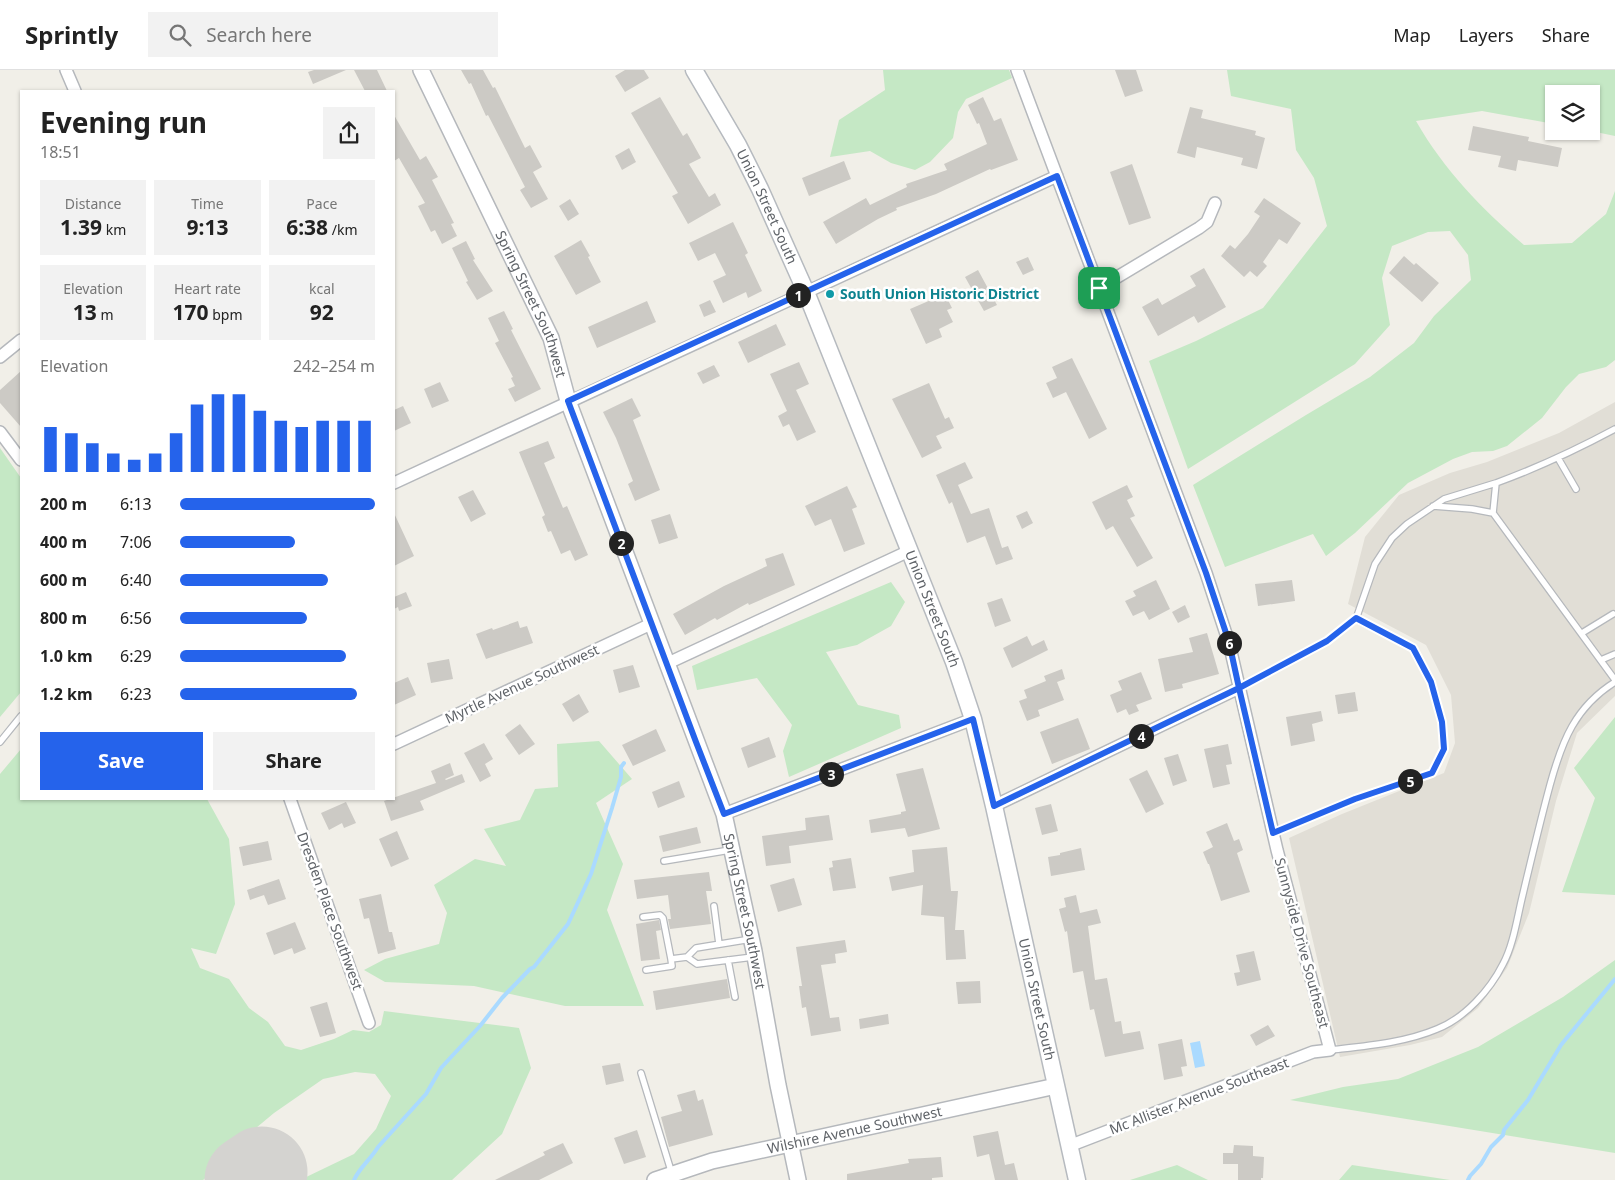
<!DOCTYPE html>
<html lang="en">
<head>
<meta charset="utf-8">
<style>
	body { margin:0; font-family:"Noto Sans",sans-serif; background:#f2f2f2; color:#222; height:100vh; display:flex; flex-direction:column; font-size:19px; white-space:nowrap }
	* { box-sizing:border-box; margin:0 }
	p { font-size:16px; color:#767676 }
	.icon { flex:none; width:28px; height:28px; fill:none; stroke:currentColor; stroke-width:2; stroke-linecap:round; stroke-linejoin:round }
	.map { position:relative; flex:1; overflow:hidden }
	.sheet { position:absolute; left:20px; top:20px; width:375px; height:710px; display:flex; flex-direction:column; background:#fff; border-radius:0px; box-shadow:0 1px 4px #0004 }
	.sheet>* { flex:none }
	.fabs { position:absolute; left:1545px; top:15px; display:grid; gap:10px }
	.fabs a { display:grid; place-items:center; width:55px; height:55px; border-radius:0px; background:#fff; box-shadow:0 1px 4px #0004; font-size:25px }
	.pin { position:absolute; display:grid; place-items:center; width:42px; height:42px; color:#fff; margin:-21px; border-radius:10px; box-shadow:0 2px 8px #0006 }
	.km { position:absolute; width:25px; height:25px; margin:-12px; border-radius:50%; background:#222; color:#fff; font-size:14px; line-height:25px; text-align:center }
	.round { display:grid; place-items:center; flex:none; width:52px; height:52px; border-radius:0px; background:#f2f2f2 }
	.summary { display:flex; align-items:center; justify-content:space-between; height:85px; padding:0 20px }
	h1 { font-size:28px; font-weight:700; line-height:38px }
	.metrics { display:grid; grid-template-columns:repeat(3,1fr); gap:8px; height:85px; padding:5px 20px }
	.metrics div { display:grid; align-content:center; border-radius:0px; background:#f2f2f2; text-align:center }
	.metrics b { font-size:21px; font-weight:700 }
	.metrics small { font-size:14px; font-weight:400 }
	.metrics p { font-size:14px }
	.chart { height:140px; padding:10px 20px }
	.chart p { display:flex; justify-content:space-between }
	.chart svg { width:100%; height:90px; margin-top:5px; stroke:#2563eb; stroke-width:6 }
	.action { display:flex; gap:10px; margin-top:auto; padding:10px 20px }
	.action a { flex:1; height:58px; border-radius:0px; background:#2563eb; color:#fff; font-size:20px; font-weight:700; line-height:58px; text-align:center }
	.action a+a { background:#f2f2f2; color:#222 }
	ul { padding:0 20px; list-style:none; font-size:16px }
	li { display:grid; grid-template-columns:80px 60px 1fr; align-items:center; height:38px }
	li i { height:12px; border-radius:6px; background:#2563eb }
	header { display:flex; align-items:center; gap:30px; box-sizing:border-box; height:70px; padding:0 25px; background:#fff; border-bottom:1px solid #e0e0e0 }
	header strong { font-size:24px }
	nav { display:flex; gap:28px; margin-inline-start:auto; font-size:18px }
	.search { width:350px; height:45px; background:#f2f2f2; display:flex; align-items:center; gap:12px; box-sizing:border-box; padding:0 18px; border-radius:0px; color:#767676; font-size:19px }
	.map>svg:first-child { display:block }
</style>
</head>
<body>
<header>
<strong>Sprintly</strong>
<div class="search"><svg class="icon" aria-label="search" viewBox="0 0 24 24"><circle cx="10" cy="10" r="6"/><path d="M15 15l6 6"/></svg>Search here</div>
<nav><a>Map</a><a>Layers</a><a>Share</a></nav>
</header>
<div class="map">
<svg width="1615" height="1110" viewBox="0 0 1615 1110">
	<rect width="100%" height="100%" fill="#f1efe8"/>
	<path fill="#e1ded6" d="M1615,332V626L1577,663L1556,731L1529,843L1507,898L1478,938L1442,967L1410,975L1340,987L1289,768L1342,744L1444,703L1455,673L1451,625L1426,575L1348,534L1365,467L1399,425L1450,403L1487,392L1559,363Z"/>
	<path fill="#c5e8c5" d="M883,0H1009L1012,8L966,29L958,42L953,68L930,92L915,100L891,93L870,81L830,87L839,50L885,20Z
		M1227,0H1615V66L1591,61V24H1554V54L1482,41L1416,51C1444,100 1481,138 1524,175L1572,173L1606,144L1615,121V290L1606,297L1579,304L1566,317L1542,348L1507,376L1493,381L1472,382L1453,389L1408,413L1355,463L1326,486L1313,464L1225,497L1193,415L1306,345L1370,307L1414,273L1434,246L1471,210L1468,185L1450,161L1428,162L1392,176L1382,208L1390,255L1355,294L1188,399L1149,291L1196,271L1263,238L1327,156L1314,108L1296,80L1291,39L1231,26Z
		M0,378L21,408V622L0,647Z
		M891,512L905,532L891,556L857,575L826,582L858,635L899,645L901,658L789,707L783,681L792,655L757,608L697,620L692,596Z
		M1615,647V825L1562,822L1595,728L1574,698Z
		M599,671L632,709L596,733L623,794L607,840L644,936H565L474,916L385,912L364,900L385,889L439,874L447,843L434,815L475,789L506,796L484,759L520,750L535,719L558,717L557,674Z
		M21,679V729H207L229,769L235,834L216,884L191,878L200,898L229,909L249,938L268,952L285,976L301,980L334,969L353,960L369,962L381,955L384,941L519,958L531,998L502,1064L452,1110H300L354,1084L376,1059L391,1026L375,1004L355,1002L323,1009L274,1043L256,1058L239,1082L203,1110H0V704Z
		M1615,890V1083L1290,1030L1343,1017L1398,1009L1478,977L1563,927Z
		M1177,1095L1208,1110H1130Z
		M1352,1095L1450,1110H1339Z"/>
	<path fill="#aadaff" d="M1200,971L1205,996L1195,998L1190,973Z"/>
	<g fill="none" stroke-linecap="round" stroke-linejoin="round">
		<path stroke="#aadaff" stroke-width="4" d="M354,1110C360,1097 371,1089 378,1077L426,1024L441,998L452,986L480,956L502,928L530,899L534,897L568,854L591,804L612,738L621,707V697L624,693
			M1468,1110L1470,1106L1481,1094L1491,1077L1503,1065L1504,1060L1528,1030L1561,975L1615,909"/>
		<path stroke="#d4d3d0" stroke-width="91" d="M250,1110L262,1102"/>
	</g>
	<path fill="#cccac5" d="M314,0H346L313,14L308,2Z
		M354,0H377L387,21H365Z
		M461,0H483L493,18L495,17L525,78L530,75L542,97L533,102L548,129L531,138L520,120L525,117L488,45L486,46L471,13L469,14Z
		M625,0H644L649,8L625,22L615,6Z
		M1115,0H1136L1143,21L1125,27Z
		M660,27L683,66L687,63L701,88L689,94L709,127L715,123L721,135L688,154L672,126L678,123L631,43Z
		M983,27L994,51L1001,48L1018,90L991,100L990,99L936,124L896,138L897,140L878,149L836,174L823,152L866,128L870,135L907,117L906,114L947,100L944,94L987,74L979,53L977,54L968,35Z
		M1190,37L1203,40L1201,48L1256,61L1255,65L1265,68L1257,99L1241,95L1243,88L1197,77L1195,88L1177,83Z
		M394,45L420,90L426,86L438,107L432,110L454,153L451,154L457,166L442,174L435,160L431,162L418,136L425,133L399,88L394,91Z
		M1473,56L1529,67L1528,71L1562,78L1558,97L1518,90L1516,101L1498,97L1501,86L1468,80Z
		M629,78L636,92L622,100L615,86Z
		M844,91L851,109L809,126L802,108Z
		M1132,94L1151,148L1129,155L1110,102Z
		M1264,128L1301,153L1287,174L1279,169L1263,192L1267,196L1257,207L1250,201L1244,207L1221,186L1230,175L1235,179L1248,164L1260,146L1254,142Z
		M570,129L579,144L568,151L559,136Z
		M733,152L748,183L745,185L762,221L748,228L746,222L723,233L713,211L726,205L715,183L698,191L689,173Z
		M581,170L590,186L588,187L601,212L576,225L554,186Z
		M466,171L475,189L473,190L493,221L477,230L466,212L468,211L452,178Z
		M1404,186L1414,195L1416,193L1439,213L1422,232L1389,203Z
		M1028,187L1034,200L1023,205L1016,192Z
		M1204,198L1226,237L1198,253L1194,246L1158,266L1142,237L1158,228L1162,235L1196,216L1190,206Z
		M978,200L997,235L984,241L965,207Z
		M945,224L952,238L947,240L953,252L939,259L942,267L926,274L910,239Z
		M710,230L716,242L704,247L699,235Z
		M647,231L656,252L597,278L588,257Z
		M504,241L513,259L511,260L541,319L515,332L508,319L515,316L511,308L513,307L495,273L499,271L488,248Z
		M776,254L786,275L748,293L738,272Z
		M1072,288L1107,359L1089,369L1066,322L1053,328L1046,313L1057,308L1052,297Z
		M799,292L809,314L796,320L816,362L797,371L789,354L783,357L778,346L787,341L770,304Z
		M714,295L720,306L703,314L697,303Z
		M21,301V357L0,333V320Z
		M440,312L449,331L432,338L424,319Z
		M929,313L945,349L949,347L954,358L936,366L942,378L922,388L892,329Z
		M632,328L641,346L633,350L660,420L635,431L628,414L633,411L616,368L603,342Z
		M403,336L411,353L394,361V340Z
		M548,371L555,388L544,393L563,438L567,436L588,485L575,491L570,480L561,484L551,461L548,462L542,447L545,445L519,382Z
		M965,392L973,408L958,415L971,444L989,438L1002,478L1008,476L1013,489L996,495L985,466L967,473L952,432L949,434L936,405Z
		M1127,415L1133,427L1127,430L1135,446L1130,448L1153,488L1137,497L1113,456L1106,460L1092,432Z
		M847,416L857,437L852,439L865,474L844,482L831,449L815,456L805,436Z
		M473,420L486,444L471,452L458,427Z
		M1027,441L1033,453L1022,459L1016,446Z
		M394,443L414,486L394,496Z
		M670,444L678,468L659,474L651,450Z
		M783,483L795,515L749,535L748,533L717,550L715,548L685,565L673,544L724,516L767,496L765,489Z
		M1156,510L1170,539L1149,550L1144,541L1133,546L1125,531L1136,526L1133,521Z
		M1292,510L1295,531L1258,536L1255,514Z
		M406,522L412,536L399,541L398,537L394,539V527Z
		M1002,528L1011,551L995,557L987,533Z
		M1185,535L1190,547L1178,553L1172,542Z
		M518,551L520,558L527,556L533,573L486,589L476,564L492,558L493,560Z
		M1207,563L1219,604L1182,614L1183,618L1165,622L1158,589L1193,582L1189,568Z
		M1027,566L1032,576L1044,570L1048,580L1012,598L1003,578Z
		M449,589L453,609L431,613L427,593Z
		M633,595L640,617L619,623L613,600Z
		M1062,599L1065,609L1057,612L1064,630L1038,640L1040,646L1027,651L1019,631L1027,628L1024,620L1046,611L1044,606Z
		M1141,602L1152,629L1136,635L1139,641L1129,645L1126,639L1117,643L1110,625L1122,620L1118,611Z
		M408,607L416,625L394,635V613Z
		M1355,622L1358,641L1338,644L1335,625Z
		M579,624L589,642L573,652L562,634Z
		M1321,641L1323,651L1312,654L1315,671L1291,676L1286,647Z
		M1078,648L1090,679L1052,694L1040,662Z
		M520,654L535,674L519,685L505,665Z
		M656,659L666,681L633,696L622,675Z
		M769,667L776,687L748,698L741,678Z
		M484,673L493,689L485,694L491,706L480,712L464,683Z
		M1228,674L1232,694L1226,695L1230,714L1213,718L1204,679Z
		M1178,684L1187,711L1173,716L1164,688Z
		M450,693L454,705L445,709L446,710L462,704L465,712L420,731L424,740L391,751L384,731L436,713L431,701Z
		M923,698L940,759L908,767L905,758L871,763L869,750L901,744V742L906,741L896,704Z
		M1147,700L1164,734L1146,743L1129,709Z
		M679,711L685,727L658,738L652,722Z
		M346,732L356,753L344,758L342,753L329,760L321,743Z
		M1051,734L1058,761L1042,765L1035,738Z
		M829,745L833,770L789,776L791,793L766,796L762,766L806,760L805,748Z
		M1227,753L1234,771L1239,769L1243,780L1237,783L1250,822L1221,831L1209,794H1208L1203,782L1213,777L1206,762Z
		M697,757L701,773L663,782L659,766Z
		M397,761L409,789L391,797L379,769Z
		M268,771L272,790L243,796L239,777Z
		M947,777L951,821H958L955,860H964L966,889L946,890L944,847L921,845L923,815L892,821L889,807L914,802L912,780Z
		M1081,778L1085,800L1051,806L1048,787L1060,785V783Z
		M851,788L856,818L833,821L829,798L833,797L832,791Z
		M709,802L712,821H706L711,854L670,859L668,849H671L668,825L637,829L634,810Z
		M794,808L802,835L778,842L770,815Z
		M279,809L286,829L268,835L264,825L250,830L247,820Z
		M381,824L389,862H392L396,879L378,884L369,848L364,849L359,829Z
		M1076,825L1080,843L1097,839L1101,853L1088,856L1095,910L1107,908L1115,952L1121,951L1123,964L1140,961L1144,979L1105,987L1094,939L1090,940L1083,901L1073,903L1067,861L1065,862L1059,839L1066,837L1064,828Z
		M659,850L661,860L656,861L660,889L641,891L636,854Z
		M295,852L306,879L294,884L292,878L274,885L266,863Z
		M845,870L847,882L835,884L836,893L821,895L830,948L839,947L841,961L811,966L806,937L802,938L799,916H802L796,877Z
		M1254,881L1261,910L1237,916L1234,903L1240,902L1236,885Z
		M727,909L730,928L656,940L653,921Z
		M980,911L981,933L958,934L956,912Z
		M327,932L336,963L320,967L310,937Z
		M888,944L889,954L860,959L859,949Z
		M1268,955L1275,966L1256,976L1250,965Z
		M1182,969L1187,996L1181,997L1183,1006L1164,1010L1158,974Z
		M620,993L624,1011L606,1015L602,996Z
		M695,1020L698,1031L703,1029L713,1065L669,1077L661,1047L682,1041L677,1025Z
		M637,1060L646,1087L624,1094L614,1068Z
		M998,1061L1005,1095L1014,1093L1018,1110H995L989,1084L977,1087L973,1066Z
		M563,1073L573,1093L539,1110H495L545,1085L543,1082Z
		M1234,1075L1253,1076V1086L1264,1087L1263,1108H1261V1110H1238V1094H1223V1083H1233Z
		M941,1087L943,1107L932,1108V1110H847V1104L909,1093L908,1089Z"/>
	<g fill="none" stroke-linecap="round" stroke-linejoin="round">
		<defs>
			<path id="service" d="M1558,388L1576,419
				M1433,436L1472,439L1493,443L1615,610
				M1493,443L1496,413C1537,398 1576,380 1615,359
				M1356,549L1375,494L1392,468L1407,454L1444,429L1496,413
				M1582,563L1613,544
				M1601,590L1615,584
				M1239,618L1327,571L1356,549L1413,578L1431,612L1442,652L1444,679L1432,703L1355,729L1273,763
				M0,672L21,646
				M664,791L730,780
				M714,836L719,874
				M643,847L660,845L663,848L671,889L687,887
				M751,869L696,878L687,887L697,894L753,887
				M728,890L735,927
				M646,900L672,896L671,889
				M1330,980C1365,976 1404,973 1437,959C1465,948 1490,920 1503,894C1513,876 1517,849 1522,828C1531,790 1540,752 1550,715C1562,671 1575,637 1615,612
				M641,1003L672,1104"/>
			<path id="minor" d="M66,0L75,21
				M1017,0L1206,503L1229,573L1277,780L1330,980L1313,982L1069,1076
				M1099,218L1199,158L1207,152L1215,133
				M0,287L21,270
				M0,362L21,390
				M394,413L1057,106
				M666,594L909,481
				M394,674L651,554
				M290,729L369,953
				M994,736L1239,618
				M724,744L973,649"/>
			<g id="tertiary">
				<path id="s1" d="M421,0L551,268L568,331L724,744L754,881L778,1015L798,1110"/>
				<path id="s2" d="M655,1110L712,1091L1056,1016"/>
			</g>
			<g id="secondary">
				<path id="s3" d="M694,0L738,75L760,119L806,222L954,592L973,649L994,736L1077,1110"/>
			</g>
		</defs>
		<use href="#service" stroke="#b5b8bc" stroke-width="8"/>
		<use href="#minor" stroke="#b5b8bc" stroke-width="14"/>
		<use href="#tertiary" stroke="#b5b8bc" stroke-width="18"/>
		<use href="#secondary" stroke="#b6babf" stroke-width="19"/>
		<use href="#service" stroke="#fff" stroke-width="5.5"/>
		<use href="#minor" stroke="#fff" stroke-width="11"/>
		<use href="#tertiary" stroke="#fff" stroke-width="15"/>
		<use href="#secondary" stroke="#fff" stroke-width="16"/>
	</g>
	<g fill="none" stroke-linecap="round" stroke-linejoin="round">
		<defs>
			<path id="route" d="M1099,218L1057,106L568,331L696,672L724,744L973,649L994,736L1239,618L1273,763L1355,729L1432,703L1444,679L1442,652L1431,612L1413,578L1356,548L1327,571L1239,618L1229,572L1206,503L1099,218"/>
		</defs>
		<use href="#route" stroke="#fff" stroke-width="10"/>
		<use href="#route" stroke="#2563eb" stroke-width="6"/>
	</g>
	<circle fill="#0f9aa8" stroke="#fff" stroke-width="2" cx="830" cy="224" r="5"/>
	<g text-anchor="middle" stroke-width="5" stroke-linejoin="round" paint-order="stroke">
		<g font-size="14" fill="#5f6368" stroke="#fff">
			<text dy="5" stroke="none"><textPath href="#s3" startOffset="155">Union Street South</textPath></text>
			<text dy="5" stroke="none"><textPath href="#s1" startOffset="259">Spring Street Southwest</textPath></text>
			<text dy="5" stroke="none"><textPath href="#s3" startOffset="590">Union Street South</textPath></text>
			<text transform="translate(522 614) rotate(-25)" y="5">Myrtle Avenue Southwest</text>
			<text transform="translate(330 841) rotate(70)" y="5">Dresden Place Southwest</text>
			<text dy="5" stroke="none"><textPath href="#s1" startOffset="904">Spring Street Southwest</textPath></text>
			<text transform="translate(1302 873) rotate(75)" y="5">Sunnyside Drive Southeast</text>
			<text dy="5" stroke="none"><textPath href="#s3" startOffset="995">Union Street South</textPath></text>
			<text transform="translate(1199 1026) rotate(-21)" y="5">Mc Allister Avenue Southeast</text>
			<text dy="5" stroke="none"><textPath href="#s2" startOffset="206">Wilshire Avenue Southwest</textPath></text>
		</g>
		<g font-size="14" font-weight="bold" fill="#0d838f" stroke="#fff" text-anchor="start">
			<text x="840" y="229">South Union Historic District</text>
		</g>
	</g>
</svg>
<div class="fabs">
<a><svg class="icon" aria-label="layers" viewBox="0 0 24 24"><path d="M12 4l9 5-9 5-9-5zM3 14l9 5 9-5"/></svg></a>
</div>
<div class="pin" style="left:1099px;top:218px;background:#1e9e55"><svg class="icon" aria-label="arrive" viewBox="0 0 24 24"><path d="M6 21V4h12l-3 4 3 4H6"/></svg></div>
<b class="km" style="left:798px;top:225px">1</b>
<b class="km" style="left:621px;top:473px">2</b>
<b class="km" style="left:831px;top:704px">3</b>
<b class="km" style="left:1141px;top:666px">4</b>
<b class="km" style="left:1410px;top:711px">5</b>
<b class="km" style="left:1229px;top:573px">6</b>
<section class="sheet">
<div class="summary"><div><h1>Evening run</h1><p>18:51</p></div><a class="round"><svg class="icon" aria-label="share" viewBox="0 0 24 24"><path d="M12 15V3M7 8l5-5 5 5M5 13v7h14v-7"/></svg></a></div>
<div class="metrics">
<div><p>Distance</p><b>1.39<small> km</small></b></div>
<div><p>Time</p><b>9:13</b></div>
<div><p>Pace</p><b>6:38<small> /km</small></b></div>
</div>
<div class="metrics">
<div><p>Elevation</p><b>13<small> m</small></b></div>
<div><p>Heart rate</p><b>170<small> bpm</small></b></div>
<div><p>kcal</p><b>92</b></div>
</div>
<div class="chart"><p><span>Elevation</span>242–254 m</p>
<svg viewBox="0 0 160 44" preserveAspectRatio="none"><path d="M5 44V22M15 44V25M25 44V30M35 44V35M45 44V38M55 44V35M65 44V25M75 44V11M85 44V6M95 44V6M105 44V14M115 44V19M125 44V22M135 44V19M145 44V19M155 44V19"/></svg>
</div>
<ul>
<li><b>200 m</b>6:13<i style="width:100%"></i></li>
<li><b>400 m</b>7:06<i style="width:59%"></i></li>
<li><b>600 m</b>6:40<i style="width:76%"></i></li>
<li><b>800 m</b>6:56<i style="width:65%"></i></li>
<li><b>1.0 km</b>6:29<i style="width:85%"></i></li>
<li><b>1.2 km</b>6:23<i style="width:91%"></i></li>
</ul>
<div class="action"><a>Save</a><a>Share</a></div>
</section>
</div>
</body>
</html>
